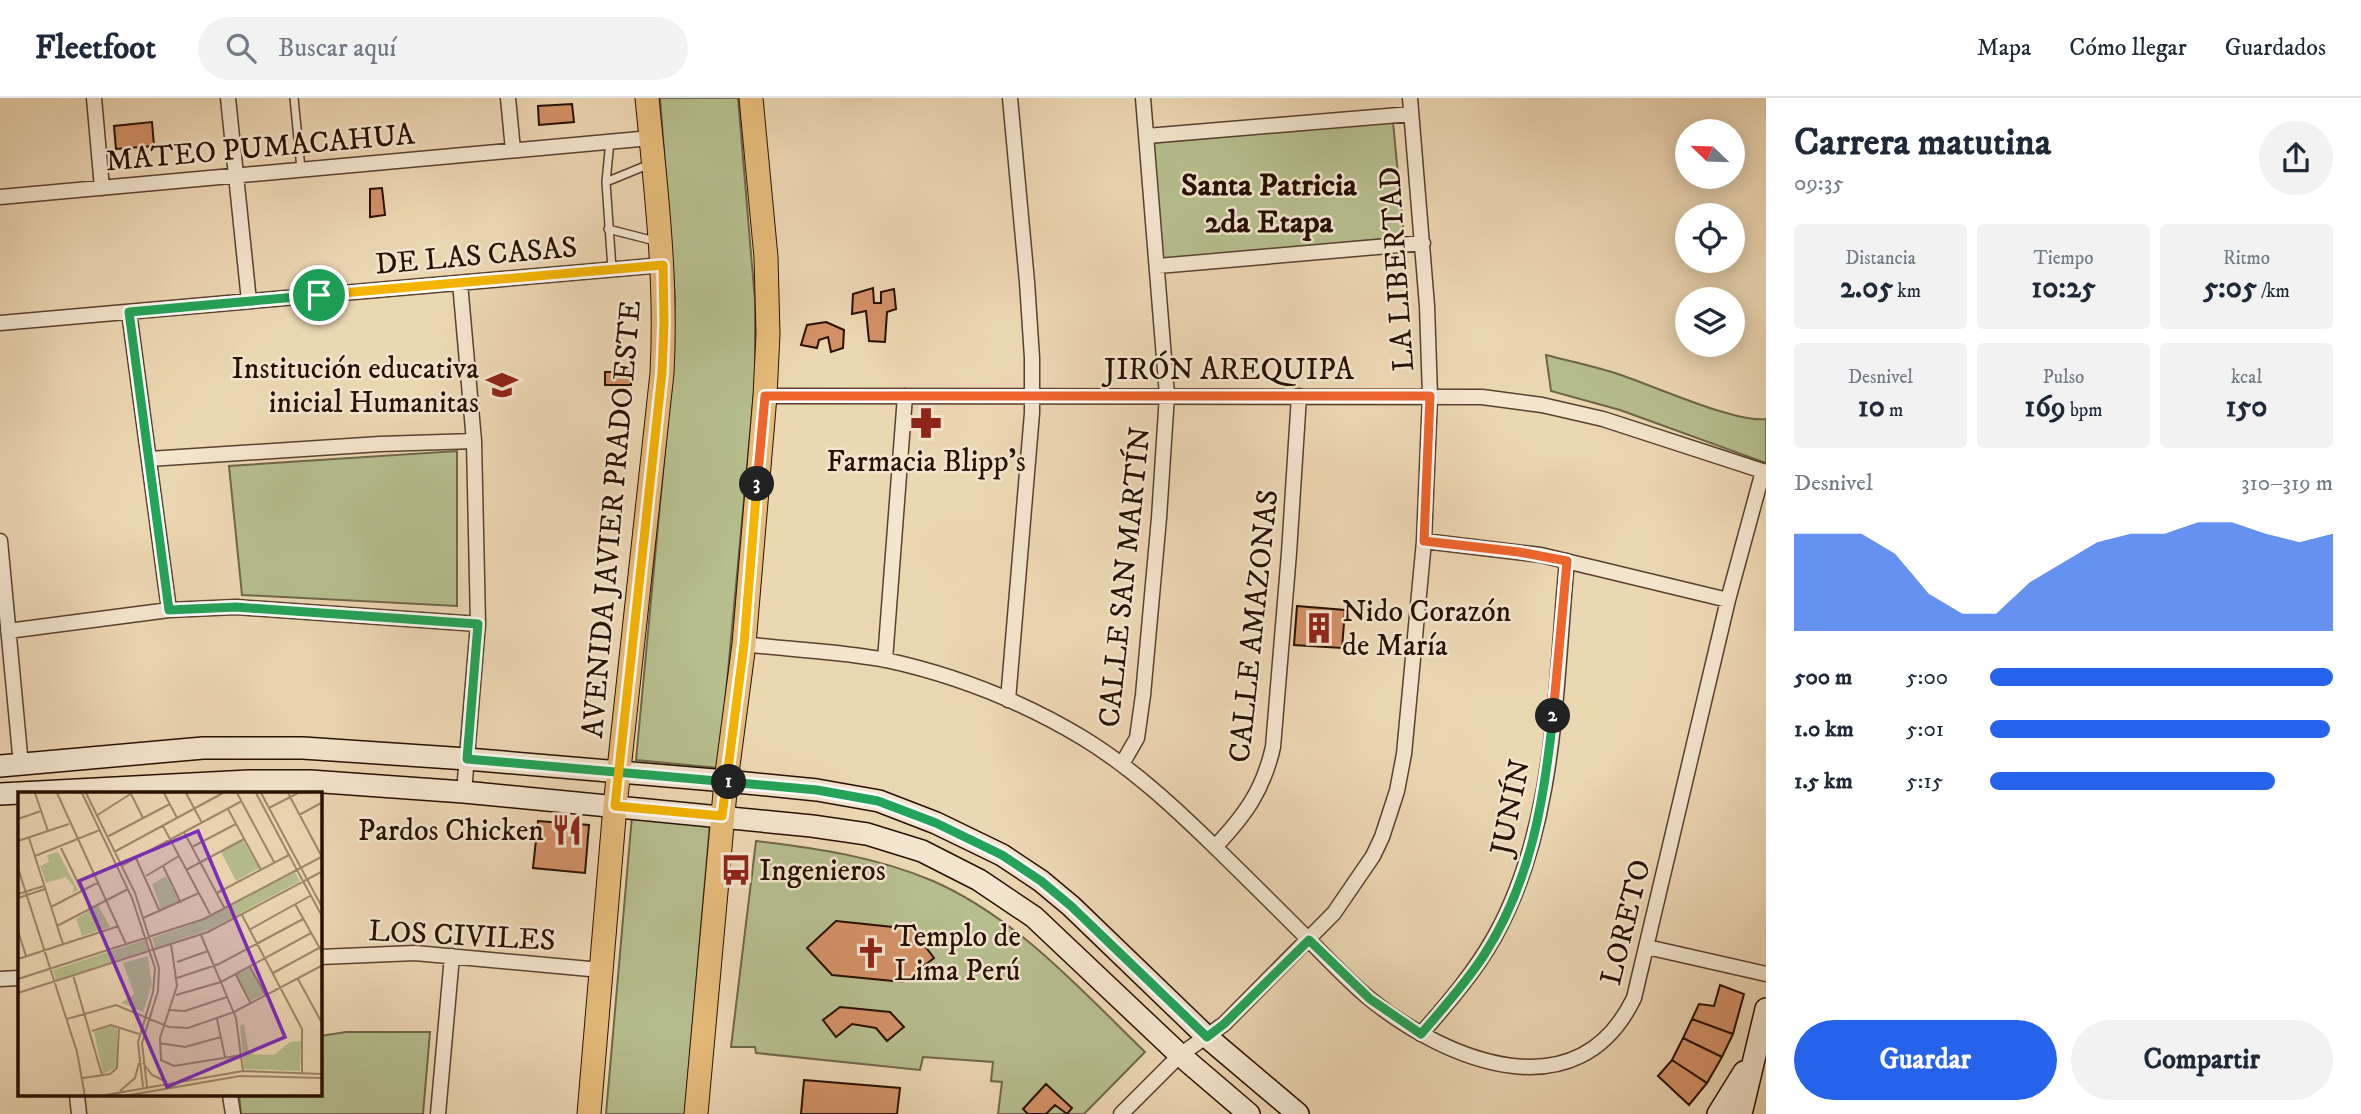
<!DOCTYPE html>
<html lang="es">
<head>
<meta charset="utf-8">
<style>
	body { margin:0; font-family:"IM FELL DW Pica",serif; background:#f2f2f3; color:#1f2937; height:100vh; display:flex; flex-direction:column; font-size:26px; white-space:nowrap }
	* { box-sizing:border-box; margin:0 }
	p { font-size:23px; color:#747a83 }
	.icon { flex:none; width:38px; height:38px; fill:none; stroke:currentColor; stroke-width:2; stroke-linecap:round; stroke-linejoin:round }
	.map { position:relative; flex:1; overflow:hidden }
	.sheet { display:flex; flex-direction:column; background:#fff; width:595px }
	.sheet>* { flex:none }
	.needle { width:46px; rotate:293deg }
	.controls { position:absolute; left:1675px; top:21px; display:grid; gap:14px }
	.controls a { display:grid; place-items:center; width:70px; height:70px; border-radius:50%; background:#fff; box-shadow:0 4px 18px #0003; font-size:35px }
	.pin { position:absolute; display:grid; place-items:center; width:60px; height:60px; color:#fff; margin:-30px; border:4px solid #fff; border-radius:50%; box-shadow:0 2px 7px #0007 }
	.km { position:absolute; width:35px; height:35px; margin:-18px; border-radius:50%; background:#222; color:#fff; font-size:19px; line-height:35px; text-align:center }
	.round { display:grid; place-items:center; flex:none; width:74px; height:74px; border-radius:37px; background:#f2f2f3 }
	.summary { display:flex; align-items:center; justify-content:space-between; height:119px; padding:0 28px }
	h1 { font-size:38px; font-weight:800; line-height:52px }
	.metrics { display:grid; grid-template-columns:repeat(3,1fr); gap:10px; height:119px; padding:7px 28px }
	.metrics div { display:grid; align-content:center; border-radius:7px; background:#f2f2f3; text-align:center }
	.metrics b { font-size:30px; font-weight:800 }
	.metrics small { font-size:19px; font-weight:400 }
	.metrics p { font-size:19px }
	.chart { height:196px; padding:14px 28px }
	.chart p { display:flex; justify-content:space-between }
	.chart svg { width:100%; height:126px; margin-top:7px; fill:#2563eb; opacity:.7 }
	.button { display:flex; gap:14px; margin-top:auto; padding:14px 28px }
	.button a { flex:1; height:80px; border-radius:42px; background:#2563eb; color:#fff; font-size:28px; font-weight:800; line-height:80px; text-align:center }
	.button a+a { background:#f2f2f3; color:#1f2937 }
	ul { padding:0 28px; list-style:none; font-size:23px }
	li { display:grid; grid-template-columns:112px 84px 1fr; align-items:center; height:52px }
	li i { height:18px; border-radius:9px; background:#2563eb }
	header { display:flex; align-items:center; gap:42px; box-sizing:border-box; height:98px; padding:0 35px; background:#fff; border-bottom:2px solid #e0e1e3 }
	header strong { font-size:33px }
	nav { display:flex; gap:38px; margin-inline-start:auto; font-size:24px }
	.search { width:490px; height:63px; background:#f2f2f3; display:flex; align-items:center; gap:18px; box-sizing:border-box; padding:0 24px; border-radius:38px; color:#747a83; font-size:26px }
	main { display:flex; flex:1; min-height:0 }
	.map>svg:first-child { display:block }
</style>
</head>
<body>
<header>
<strong>Fleetfoot</strong>
<div class="search"><svg class="icon" aria-label="search" viewBox="0 0 24 24"><circle cx="10" cy="10" r="6"/><path d="M15 15l6 6"/></svg>Buscar aquí</div>
<nav><a>Mapa</a><a>Cómo llegar</a><a>Guardados</a></nav>
</header>
<main>
<div class="map">
<svg width="1766" height="1016" viewBox="0 0 1766 1016">
	<rect width="100%" height="100%" fill="#ecd7b3"/>
	<filter id="stains"><feTurbulence type="fractalNoise" baseFrequency=".00286" numOctaves="4"/><feColorMatrix values="0 0 0 0 .2 0 0 0 0 .09 0 0 0 0 .02 0 0 0 .5 -.17"/></filter>
	<radialGradient id="worn" r=".72"><stop offset=".6" stop-color="#630" stop-opacity="0"/><stop offset="1" stop-color="#630" stop-opacity=".3"/></radialGradient>
	<path fill="#b6be8e" stroke="#6f6648" stroke-width="2" d="M660,0H738L755,203V283L719,670L636,662L668,321L675,201Z
		M1393,24L1404,139L1163,162L1151,45Z
		M1546,257C1569,263 1592,268 1615,275C1650,286 1734,325 1766,321V365L1620,312L1551,293Z
		M457,353V508L242,497L229,368Z
		M632,718L710,725L685,1016H606Z
		M756,743C816,750 877,759 933,783C1017,820 1080,891 1145,954L1084,1016H998L1002,984L991,983L993,964L923,959L920,972L756,955L755,949H731Z
		M346,934H430L423,1016H241L239,997H320V938Z"/>
	<path fill="#d39166" stroke="#280f01" stroke-width="2" d="M572,6L574,24L539,27L538,8Z
		M152,24L154,48L116,51L114,28Z
		M382,90L385,117L370,119V91Z
		M873,190L874,205H881V194L894,191L896,211L887,214L885,244L869,243L866,213L852,216L853,196Z
		M826,224L844,232L843,250L831,254L828,239L819,242L817,250L801,247L807,227Z
		M605,274H631V287H605Z
		M1297,508L1345,512L1342,550L1294,547Z
		M538,723L589,727L585,775L533,770Z
		M836,823L912,831L934,860L903,884L832,877L807,850Z
		M1720,887L1744,896L1733,936L1692,921L1699,906L1714,908Z
		M840,909L890,914L904,929L887,943L876,930L852,926L836,939L823,922Z
		M1692,921L1733,936L1722,959L1683,940Z
		M1683,940L1722,959L1707,985L1672,962Z
		M1672,962L1707,985L1689,1007L1658,978Z
		M804,982L900,990L897,1016H801Z
		M1046,986L1072,1010L1067,1016L1055,1007L1046,1016H1028L1023,1011Z"/>
	<g fill="none" stroke-linecap="round" stroke-linejoin="round">
		<defs>
			<path id="lane" d="M294,0L301,71
				M610,43L606,84L612,171
				M606,84L650,66
				M608,131L655,143"/>
			<path id="street" d="M94,0L102,90
				M228,0L249,203
				M508,0L513,52
				M1147,38L1411,16
				M0,99L651,40
				M1158,168L1423,145
				M460,185L474,343L478,526L464,694
				M129,214L169,512
				M0,225L663,167
				M765,298L1482,299L1542,307L1603,321L1766,374
				M149,361L380,346L474,343
				M0,443L21,667
				M1424,443L1541,457L1728,502
				M8,533L169,512L236,509L478,526
				M744,546C791,552 839,553 886,562C955,577 1023,604 1083,640C1132,670 1173,708 1214,748C1246,779 1277,810 1309,842C1329,862 1348,883 1370,901C1448,964 1578,1016 1634,900L1728,502L1763,373
				M885,562L905,298
				M1008,602L1032,315V260L1027,184L1010,0
				M1122,666L1137,640L1143,597L1159,420L1167,297L1143,0
				M1215,749C1245,717 1263,693 1273,649L1289,455L1299,298
				M1647,849L1766,876
				M320,859L415,855L601,872
				M0,881L19,880
				M1421,936C1448,905 1475,874 1495,838C1557,726 1555,587 1567,463
				M77,997L79,1016
				M230,997L233,1016
				M438,1016L452,858
				M1121,1016L1180,957L1224,926L1334,815L1373,758L1382,739L1397,693L1404,656L1424,443L1430,298L1427,208L1410,0"/>
			<path id="secondary" d="M0,668L203,650H303L467,661L726,683L817,692L879,703L936,725L1002,757L1041,783L1071,808L1207,939L1298,1016
				M0,696L249,683H310L464,694L812,728L867,736L922,753L979,782L1034,819L1180,957L1249,1016
				M1718,1016L1744,974
				M1741,1016L1766,911"/>
			<path id="primary" d="M589,1016L615,708L662,275C667,182 656,92 647,0
				M696,1016L726,683L744,546L765,298L768,236L766,159L751,0"/>
		</defs>
		<use href="#lane" stroke="#59412e" stroke-width="10"/>
		<use href="#street" stroke="#59412e" stroke-width="17"/>
		<use href="#secondary" stroke="#280f01" stroke-width="24"/>
		<use href="#primary" stroke="#280f01" stroke-width="25"/>
		<use href="#lane" stroke="#f3e5ce" stroke-width="7"/>
		<use href="#street" stroke="#f3e5ce" stroke-width="14"/>
		<use href="#secondary" stroke="#f3e5ce" stroke-width="21"/>
		<use href="#primary" stroke="#e6bc7a" stroke-width="23"/>
	</g>
	<g fill="none" stroke-linecap="round" stroke-linejoin="round">
		<defs>
			<path id="split-1" d="M319,197L129,214L169,512L236,509L478,526L467,661L729,684"/>
			<path id="split-2" d="M729,684L817,692L878,703L936,725L1002,757L1041,783L1071,808L1207,939L1224,926L1309,842L1370,901L1421,936C1443,910 1466,885 1484,857C1531,784 1544,703 1553,618"/>
			<path id="split-3" d="M757,386L765,298H1430L1424,443L1519,454L1567,463L1553,618"/>
			<path id="split-4" d="M319,197L663,167L664,225L662,275L615,708L722,718L744,546L757,386"/>
		</defs>
		<use href="#split-1" stroke="#fff" stroke-width="14"/>
		<use href="#split-2" stroke="#fff" stroke-width="14"/>
		<use href="#split-3" stroke="#fff" stroke-width="14"/>
		<use href="#split-4" stroke="#fff" stroke-width="14"/>
		<use href="#split-1" stroke="#22a559" stroke-width="9"/>
		<use href="#split-2" stroke="#22a559" stroke-width="9"/>
		<use href="#split-3" stroke="#f0652b" stroke-width="9"/>
		<use href="#split-4" stroke="#f5b400" stroke-width="9"/>
	</g>
	<defs>
		<symbol id="school-bare" viewBox="-9 -9 18 18"><path d="M0-5L7-2L0 1L-7-2ZM-4 1L0 2.5L4 1V4Q0 6-4 4Z" fill="#8f2418" stroke="#f3e5ce" stroke-width="2.5" paint-order="stroke"/></symbol>
		<symbol id="pharmacy-bare" viewBox="-9 -9 18 18"><path d="M-2-6h4v4h4v4h-4v4h-4v-4h-4v-4h4Z" fill="#8f2418" stroke="#f3e5ce" stroke-width="2.5" paint-order="stroke"/></symbol>
		<symbol id="building-bare" viewBox="-9 -9 18 18"><path d="M-4-6H4V6H1V3H-1V6H-4ZM-2.5-4.3h1.7v1.8h-1.7ZM.8-4.3h1.7v1.8H.8ZM-2.5-1h1.7V.8h-1.7ZM.8-1h1.7V.8H.8Z" fill="#8f2418" stroke="#f3e5ce" stroke-width="2.5" paint-order="stroke"/></symbol>
		<symbol id="restaurant-bare" viewBox="-9 -9 18 18"><path d="M-5-6h1v4h1v-4h1v4h1v-4h1v5L-1.5 .5V6h-2V.5L-5-1ZM5-6V6H3V1.5H1.5Q1.5-4 5-6Z" fill="#8f2418" stroke="#f3e5ce" stroke-width="2.5" paint-order="stroke"/></symbol>
		<symbol id="bus-bare" viewBox="-9 -9 18 18"><path d="M-5-6H5V4H4V6H2V4H-2V6H-4V4H-5ZM-3.5-4V0h7V-4ZM-3.5 1.2v1.5H-2V1.2ZM2 1.2v1.5H3.5V1.2Z" fill="#8f2418" stroke="#f3e5ce" stroke-width="2.5" paint-order="stroke"/></symbol>
		<symbol id="church-bare" viewBox="-9 -9 18 18"><path d="M-1.2-6h2.4v3.5h3.3v2.4h-3.3V6h-2.4V-.1h-3.3v-2.4h3.3Z" fill="#8f2418" stroke="#f3e5ce" stroke-width="2.5" paint-order="stroke"/></symbol>
	</defs>
	<g fill-rule="evenodd">
		<use href="#school-bare" x="480" y="265" width="44" height="44"/>
		<use href="#pharmacy-bare" x="904" y="303" width="44" height="44"/>
		<use href="#building-bare" x="1297" y="508" width="44" height="44"/>
		<use href="#restaurant-bare" x="545" y="710" width="44" height="44"/>
		<use href="#bus-bare" x="714" y="750" width="44" height="44"/>
		<use href="#church-bare" x="849" y="833" width="44" height="44"/>
	</g>
	<g text-anchor="middle" stroke-width="5" stroke-linejoin="round" paint-order="stroke">
		<g font-size="30" fill="#280f01" stroke="#f3e5ce">
			<text transform="translate(260 49) rotate(-5)" y="10">MATEO PUMACAHUA</text>
			<text transform="translate(476 157) rotate(-5)" y="10">DE LAS CASAS</text>
			<text transform="translate(1396 171) rotate(-94)" y="10">LA LIBERTAD</text>
			<text x="1229" y="281">JIRÓN AREQUIPA</text>
			<text transform="translate(611 421) rotate(-85)" y="10">AVENIDA JAVIER PRADO ESTE</text>
			<text transform="translate(1124 479) rotate(-84)" y="10">CALLE SAN MARTÍN</text>
			<text transform="translate(1253 528) rotate(-84)" y="10">CALLE AMAZONAS</text>
			<text transform="translate(1510 709) rotate(-78)" y="10">JUNÍN</text>
			<text transform="translate(1625 824) rotate(-76)" y="10">LORETO</text>
			<text transform="translate(462 837) rotate(3)" y="10">LOS CIVILES</text>
		</g>
		<g font-size="30" fill="#280f01" stroke="#f3e5ce" text-anchor="start">
			<text x="479" y="280" text-anchor="end">Institución educativa<tspan x="479" dy="34">inicial Humanitas</tspan></text>
			<text x="926" y="373" text-anchor="middle">Farmacia Blipp's</text>
			<text x="1342" y="523">Nido Corazón<tspan x="1342" dy="34">de María</tspan></text>
			<text x="544" y="742" text-anchor="end">Pardos Chicken</text>
			<text x="759" y="782">Ingenieros</text>
			<text x="894" y="848">Templo de<tspan x="894" dy="34">Lima Perú</tspan></text>
		</g>
		<g font-size="32" font-weight="bold" fill="#280f01" stroke="#f3e5ce">
			<text x="1269" y="97">Santa Patricia<tspan x="1269" dy="37">2da Etapa</tspan></text>
		</g>
	</g>
	<g transform="translate(18 694)">
		<rect width="304" height="304" fill="#ecd7b3"/>
		<path d="M225,48L241,76L218,89L203,60ZM40,60L60,98L54,101L56,95L48,85L28,91L22,74L31,70L29,63ZM277,80L282,89L193,137L137,156L134,146L175,132ZM148,84L161,109L143,117L134,92ZM80,113L92,135L64,144L58,127ZM127,148L130,158L38,188L35,178ZM130,164L134,193L125,220L103,211L116,202L105,171ZM232,175L246,202L233,209L218,182ZM226,232L231,262L256,263L272,250L283,249L282,279L226,277L222,234ZM93,234L99,236V275L85,282L76,240Z" fill="#b6be8e"/>
		<path fill="none" stroke="#9e876c" stroke-width="2" d="M17,1L30,39M39,1L108,152M64,1L114,106L137,176L135,200L120,250L125,295M68,1L117,101L141,176L140,199L124,251L129,295M146,1L159,26M168,1L184,31M219,1L256,70M238,1L279,78M243,1L283,76M270,1L304,65M113,2L125,26M251,16L280,1M210,17L243,78M281,23L305,10M78,24L114,1M0,27L23,19M145,34L192,122M166,40L207,117M89,45L152,12M11,46L45,152M0,49L51,32M174,55L218,32M43,56L64,99M96,60L205,1M17,64L82,38M118,66L142,120M103,74L224,9M145,74L163,111M0,76L59,260L67,304M283,76L305,117M168,78L226,47M279,78L305,126M128,84L161,64M199,101L271,63M0,102L26,94M0,106L27,97M277,112L305,162M33,115L81,90M224,123L284,237V281M125,126L181,101M39,134L110,97M231,138L292,104M0,139L8,164M183,143L218,226L225,279M153,152L159,194L142,246L143,268L156,274L224,263M0,167L101,134M159,170L190,159M232,175L248,204M255,181L301,156M55,183L84,283M218,183L233,212M159,186L201,172L285,127M0,187L186,127L305,64M280,187L305,233M0,201L190,140L305,79M158,203L203,190L293,141M152,218L167,219L209,205M49,227L98,213L151,235L170,236L216,220L305,173M199,227L207,265M74,239L93,233L121,242M141,251L167,255L203,245M125,271L134,283L149,290M65,286L92,282L99,276L101,235M102,299L117,286L121,271M82,304L225,279L305,282M106,304L222,284L305,286M214,304H278"/>
		<path fill="#7b2cbf" fill-opacity="0.15" stroke="#7b2cbf" stroke-width="3.5" d="M180,39L267,245L149,295L61,89Z"/>
		<rect width="304" height="304" fill="none" stroke="#280f01" stroke-width="3.5"/>
	</g>
	<rect width="100%" height="100%" filter="url(#stains)"/>
	<rect width="100%" height="100%" fill="url(#worn)"/>
</svg>
<div class="controls">
<a><svg class="needle" viewBox="-14 -14 28 28"><path d="M0-13l5 13h-10z" fill="#e53935"/><path d="M0 13l5-13h-10z" fill="#747a83"/></svg></a>
<a><svg class="icon" aria-label="locate" viewBox="0 0 24 24"><circle cx="12" cy="12" r="6"/><path d="M12 2v4M12 18v4M2 12h4M18 12h4"/></svg></a>
<a><svg class="icon" aria-label="layers" viewBox="0 0 24 24"><path d="M12 4l9 5-9 5-9-5zM3 14l9 5 9-5"/></svg></a>
</div>
<div class="pin" style="left:319px;top:197px;background:#1e9e55"><svg class="icon" aria-label="arrive" viewBox="0 0 24 24"><path d="M6 21V4h12l-3 4 3 4H6"/></svg></div>
<b class="km" style="left:729px;top:684px">1</b>
<b class="km" style="left:1553px;top:618px">2</b>
<b class="km" style="left:757px;top:386px">3</b>
</div>
<section class="sheet">
<div class="summary"><div><h1>Carrera matutina</h1><p>09:35</p></div><a class="round"><svg class="icon" aria-label="share" viewBox="0 0 24 24"><path d="M12 15V3M7 8l5-5 5 5M5 13v7h14v-7"/></svg></a></div>
<div class="metrics">
<div><p>Distancia</p><b>2.05<small> km</small></b></div>
<div><p>Tiempo</p><b>10:25</b></div>
<div><p>Ritmo</p><b>5:05<small> /km</small></b></div>
</div>
<div class="metrics">
<div><p>Desnivel</p><b>10<small> m</small></b></div>
<div><p>Pulso</p><b>169<small> bpm</small></b></div>
<div><p>kcal</p><b>150</b></div>
</div>
<div class="chart"><p><span>Desnivel</span>310–319 m</p>
<svg viewBox="0 0 160 44" preserveAspectRatio="none"><path d="M0 44V10L10 10L20 10L30 17L40 31L50 38L60 38L70 27L80 20L90 13L100 10L110 10L120 6L130 6L140 10L150 13L160 10V44z"/></svg>
</div>
<ul>
<li><b>500 m</b>5:00<i style="width:100%"></i></li>
<li><b>1.0 km</b>5:01<i style="width:99%"></i></li>
<li><b>1.5 km</b>5:15<i style="width:83%"></i></li>
</ul>
<div class="button"><a>Guardar</a><a>Compartir</a></div>
</section>
</main>
</body>
</html>
